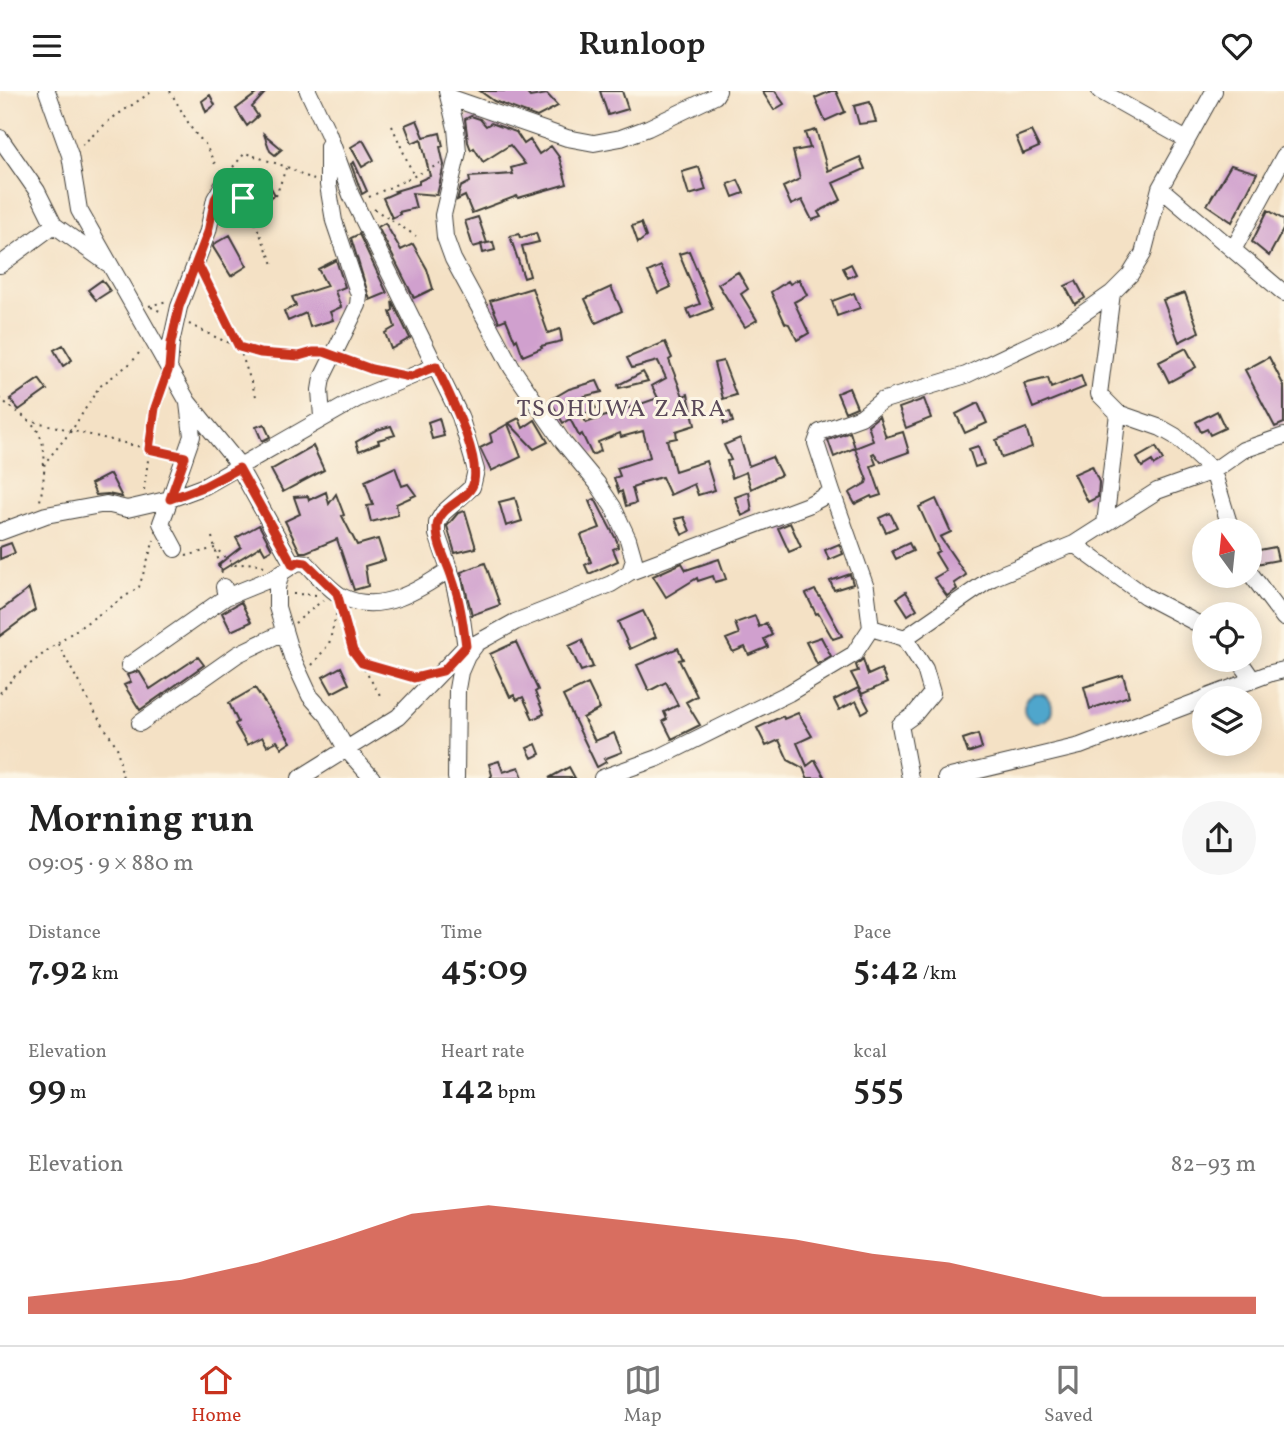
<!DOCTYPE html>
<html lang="en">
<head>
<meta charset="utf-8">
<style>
	body { margin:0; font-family:Vollkorn,serif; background:#f6f6f6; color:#222; height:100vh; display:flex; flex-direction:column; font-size:26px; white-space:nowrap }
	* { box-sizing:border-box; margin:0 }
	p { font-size:23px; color:#767676 }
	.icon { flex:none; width:38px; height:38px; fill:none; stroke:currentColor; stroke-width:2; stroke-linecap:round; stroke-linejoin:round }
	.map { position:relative; height:687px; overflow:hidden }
	.details { display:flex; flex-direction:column; background:#fff; flex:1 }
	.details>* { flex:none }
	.needle { width:46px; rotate:345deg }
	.buttons { position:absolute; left:1192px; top:427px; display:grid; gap:14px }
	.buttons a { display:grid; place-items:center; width:70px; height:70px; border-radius:50%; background:#fff; box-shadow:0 4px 18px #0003; font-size:35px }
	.pin { position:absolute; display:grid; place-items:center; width:60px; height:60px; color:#fff; margin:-30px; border-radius:14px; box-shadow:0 4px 10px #0006 }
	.round { display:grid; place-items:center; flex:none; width:74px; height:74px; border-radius:37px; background:#f6f6f6 }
	.overview { display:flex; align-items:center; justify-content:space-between; height:119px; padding:0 28px }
	h1 { font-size:38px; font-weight:600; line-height:52px }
	.stats { display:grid; grid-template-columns:repeat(3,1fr); gap:10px; height:119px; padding:7px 28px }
	.stats div { display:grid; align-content:center }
	.stats b { font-size:35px; font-weight:600 }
	.stats small { font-size:19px; font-weight:400 }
	.stats p { font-size:19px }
	.chart { height:196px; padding:14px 28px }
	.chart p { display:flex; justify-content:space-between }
	.chart svg { width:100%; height:126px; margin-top:7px; fill:#c8321e; opacity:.7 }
	header { display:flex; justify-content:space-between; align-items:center; height:91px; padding:0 28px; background:#fff; font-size:32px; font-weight:600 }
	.dock { display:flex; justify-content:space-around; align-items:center; height:98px; border-top:2px solid #e0e0e0; background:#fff; font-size:19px; color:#767676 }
	.dock a { display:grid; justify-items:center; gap:4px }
	.dock .active { color:#c8321e }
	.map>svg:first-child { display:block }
</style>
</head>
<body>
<header><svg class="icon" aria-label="menu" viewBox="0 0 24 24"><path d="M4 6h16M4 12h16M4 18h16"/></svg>Runloop<svg class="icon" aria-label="heart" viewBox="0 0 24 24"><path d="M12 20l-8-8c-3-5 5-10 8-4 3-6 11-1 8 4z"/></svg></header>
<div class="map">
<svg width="1284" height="687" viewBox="0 0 1284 687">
	<rect width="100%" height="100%" fill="#fcf5e5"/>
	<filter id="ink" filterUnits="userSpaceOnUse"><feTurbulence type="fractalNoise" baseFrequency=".0143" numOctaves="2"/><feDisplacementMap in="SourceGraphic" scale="14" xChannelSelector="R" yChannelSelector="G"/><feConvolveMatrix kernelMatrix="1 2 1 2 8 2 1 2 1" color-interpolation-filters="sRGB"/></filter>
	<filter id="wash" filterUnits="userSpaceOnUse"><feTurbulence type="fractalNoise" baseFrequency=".00686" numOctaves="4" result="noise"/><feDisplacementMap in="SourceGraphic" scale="28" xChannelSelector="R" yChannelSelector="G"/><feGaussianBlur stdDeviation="1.57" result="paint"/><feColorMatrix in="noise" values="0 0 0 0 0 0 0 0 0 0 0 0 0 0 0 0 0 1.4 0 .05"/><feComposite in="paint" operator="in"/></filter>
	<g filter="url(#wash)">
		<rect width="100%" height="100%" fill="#f4e1c5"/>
		<path fill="#50a6cc" stroke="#366174" stroke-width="2" d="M1024 617a14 14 0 1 1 28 0a14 14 0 1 1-28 0Z"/>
		<g id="blocks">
			<path fill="#d0a0ce" d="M260,0L265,2L252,16L258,25L247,35L236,18Z
				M480,0H525L530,6L547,3L558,15L537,26L494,10Z
				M600,0H622L628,18L608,24Z
				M762,0H775L784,13L774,19Z
				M831,0H836L845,21L825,30L815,7Z
				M210,4L215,14L206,21L202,10Z
				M870,11L876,31L859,33L854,15Z
				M471,25L480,28L486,35L491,32L516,41L524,53L530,49L539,63L551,55L559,66L567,93L518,107L517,105L472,122L465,105L457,109L461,96L470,91L469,86L513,83L511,77L525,73L510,54L483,71L474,57L471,59L468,51L465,28Z
				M417,29L424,46L440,42L443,55L440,56L444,74L437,104L412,102L416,117L399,121L400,123L392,127L383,107L397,101L395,100L419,93V90L430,85L421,48L412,52L405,34Z
				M816,39L828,80L860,66L865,78L833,92L841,109L818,121L821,126L812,129L802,109L791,114L783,96L800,88L793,60L810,57L805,42Z
				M1031,40L1039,56L1023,63L1016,46Z
				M264,43L282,58L275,64L270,60Z
				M363,49L374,69L362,76L351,56Z
				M354,71L367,100L362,103L351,73Z
				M1231,74L1257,82L1232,131L1207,114Z
				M699,76L706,99L689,104L682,81Z
				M738,89L744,102L733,106L728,93Z
				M269,93L275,104L256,114L252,101Z
				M1268,119L1284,129V137L1269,165L1252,151Z
				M478,126L487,152L473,156L465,130Z
				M385,132L401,159L413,153L427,178L433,198L414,207L378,136Z
				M641,132L646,146L638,152L632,135Z
				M536,142L539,151L522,155L530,185L524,187L510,145L519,143L520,147Z
				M359,143L387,202L370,209L351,147Z
				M230,144L247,175L231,185L213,156L214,153Z
				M493,151L495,159L483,162L481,153Z
				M689,160L713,218L691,227L687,218L700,213L679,163Z
				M336,169L345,196L335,200L341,216L330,221L333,229L310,236L306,222L288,230L284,220L296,215L292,206L327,195L318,178Z
				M851,173L856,183L848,187L843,177Z
				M661,175L671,196L658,202L648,181Z
				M738,181L748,198L741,203L757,229L745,236L718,193Z
				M799,188L807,204L794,211L809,242L797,249L789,233L785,232L771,201L788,190L790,193Z
				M102,189L110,200L96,209L88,199Z
				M1076,190L1085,207L1075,213L1065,195Z
				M611,196L622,220L596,232L585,208Z
				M532,197L548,242L560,238L562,250L541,255L542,257L523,265L517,248L515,250L506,228L499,231L490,210Z
				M854,202L860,217L837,225L832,210Z
				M1185,202L1199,241L1179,251L1163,209Z
				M392,210L410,247L391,258L385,242L395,236L390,221L393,219Z
				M665,251L672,267L669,269L683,305L688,303L695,334L676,340L677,347L667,349L675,380L706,370L715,399L698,404L694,393L670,404L662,386L640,392L641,394L632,397L636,412L626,415L622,400L619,402L614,387L620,385L617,377L650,366L643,340L621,346L620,342L598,351L601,360L592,364L582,343L579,345L570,328L563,332L550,309L569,298L597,290L602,301L585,305L596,317L583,324L586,332L658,307L652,295L666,287L658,270L632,277L627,267Z
				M63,254L72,269L63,275L54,259Z
				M1186,257L1196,276L1169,291L1159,271Z
				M1269,266L1284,295V332L1275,336L1245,279Z
				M723,270L736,304L723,308L714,272Z
				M643,281L648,290L619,297L618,294Z
				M1081,285L1085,296L1033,317L1024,293L1048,287L1051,297Z
				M39,288L47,299L19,319L10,308Z
				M849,297L857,316L845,321L837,302Z
				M924,308L931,327L906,337L899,317Z
				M978,312L987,332L965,342L956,323Z
				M1217,320L1225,337L1210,344L1207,338L1201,341L1196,331Z
				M730,321L733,331L724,333L722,322Z
				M879,325L886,346L903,341L909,361L881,371L874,362L872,363L876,373L871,375L881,404L872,407L871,405L855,413L849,402L866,392L867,389L855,357L873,350L868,334Z
				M439,327L444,345L432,348L428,331Z
				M519,327L523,337L535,329L548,351L534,358L509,332Z
				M264,333L270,346L262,350L256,336Z
				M508,333L521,366L491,380L480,357L492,351L490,343Z
				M391,335L395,344L378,349L379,352L359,360L356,351L377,339Z
				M1026,337L1032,356L1002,367L996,349Z
				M850,341L855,357L834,366L828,349Z
				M740,347L749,375L772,366L781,384L751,398L746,381L732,387L727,370L731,369L724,354Z
				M313,355L324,379L283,401L271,379Z
				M978,355L984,373L975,376L969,358Z
				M1156,356L1163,369L1154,374L1152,370L1142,376L1137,367Z
				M1092,375L1099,391L1098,406L1088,411L1074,383Z
				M395,376L402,395L408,393L416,404L396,413L398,424L371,431L367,415L373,414L365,390Z
				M110,383L122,406L108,403L96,404L91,393Z
				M326,401L329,413L336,403L344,424L342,425L357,454L378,448L385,469L365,475L368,495L354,499L337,448L306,461H300L285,430L300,423L294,406L308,405L309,409Z
				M749,401L752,420L742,425L735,406Z
				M515,407L522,430L506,435L499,411Z
				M595,408L617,450L618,456L613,458L618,470L589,483L585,474L591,471L581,444L600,437L589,410Z
				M936,408L951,441L940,446L966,484L954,492L957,498L947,505L934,487L946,480L935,462L939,460L919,416Z
				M465,420L476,457L455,462L447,435L458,422Z
				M890,422L897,436L886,441L879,427Z
				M684,426L690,440L682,444L675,428Z
				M790,432L801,456L789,461L778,437Z
				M259,434L272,458L265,462L261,455L222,479L218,474L241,456L236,447Z
				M11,452L15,462L0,468V456Z
				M909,452L913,460L896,468L892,460Z
				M839,453L843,463L829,469L825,459Z
				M1275,456L1278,469L1256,473L1254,460Z
				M719,468L726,488L715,491L713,485L698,490L697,487L666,506L653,485L682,472L686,479Z
				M485,472L500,514L472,524L461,481Z
				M850,483L853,493L834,499L830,490Z
				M29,498L35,519L0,545V520Z
				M815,499L824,512L842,545L833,548L818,522L816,523L806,503Z
				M906,501L917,518L908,524L897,507Z
				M241,511L251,531L231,540L222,522Z
				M643,520L656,546L630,558L618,531Z
				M755,525L759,536L766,532L772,544L764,548L768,556L749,564L745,556L733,561L726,548L739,543L735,532Z
				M821,546L831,565L817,573L806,551Z
				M582,549L593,576L581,580L569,555Z
				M516,551L538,599L535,601L544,623L533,628L523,606L517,609L514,604L510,606L490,563Z
				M678,557L683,568L679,569L697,605L686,611L700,634L672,648L663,630L667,628L664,621L678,614L666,591L649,600L637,574Z
				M198,566L204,574L140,619L124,594L131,591L127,584L139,580L150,598Z
				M863,568L868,584L881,578L887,592L862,603L851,582L858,580L856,574Z
				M341,576L349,593L332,602L323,586Z
				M1123,584L1129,605L1090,618L1084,596Z
				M588,593L600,618L583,627L595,650L614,642L622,661L604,668L606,671L597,676L563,605Z
				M255,597L291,651L282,657L277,650L267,655L262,646L247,654L235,633L238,631L229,612Z
				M858,597L869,618L862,622L856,610L839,619L834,609Z
				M798,622L812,645L797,652L807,675L815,669L825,687H807L803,677L788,669L779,649L766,655L757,637L783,625L784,628Z
				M978,643L982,657L968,662L963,648Z
				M536,653L540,663L532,667L527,657Z
				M499,670L503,681L519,676L523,687H490L492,684L489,673Z
				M569,676L575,687H549Z"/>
		</g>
	</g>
	<g filter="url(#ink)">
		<use href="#blocks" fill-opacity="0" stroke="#3c3a35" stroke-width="2"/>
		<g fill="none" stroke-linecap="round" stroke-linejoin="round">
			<defs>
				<path id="minor" d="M47,0L70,64L79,119L188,311L235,369L293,474
					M308,0L328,42L351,104L460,325L476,379L472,396L443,422L437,432V443L453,489L462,528L467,565
					M447,0L456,37L458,61L443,124L445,146L453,168L512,277L563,351L597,392L613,416L628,448L634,469L630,481L611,493L515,531L477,552L467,565L460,581L457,598L456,687
					M1100,0L1187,49L1214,0
					M449,6L567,47L594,52L621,47L648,37L715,5L718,0
					M0,47L37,100L54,134L107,172
					M1160,97L1284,202
					M1233,159L1284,65
					M0,174L54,134
					M169,277L171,252L179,216L208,140L215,108L227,87L243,107
					M1118,322L1161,337L1175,345L1213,380L1231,439
					M322,326L320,299L322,287L358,214L359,204L334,130L328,94V55
					M170,408L205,395L357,308L436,275
					M170,408L192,345L188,312
					M1105,433L1118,322L1099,303L1112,202
					M0,441L46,424L106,413L127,418L170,408L161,432L175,458
					M1074,453L1145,505L1204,536
					M630,481L808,414L832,401L816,352L820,341L861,326L881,310L966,284L1058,240L1112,202L1130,184L1143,163L1160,97L1187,49
					M281,482L277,497V516L292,566L310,605L328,625L346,658L372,687
					M1250,482L1284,527
					M226,506L273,487L298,471L306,472C317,483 329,499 343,506C380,524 420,499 450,478
					M871,537L905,547
					M1239,569L1253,589
					M129,574L226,506L224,496
					M1205,607L1271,582L1284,579
					M140,632L238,563L284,541
					M300,687L398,626L466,555
					M602,687L658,667L789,602L854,563L871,537L866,497L832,401
					M910,687L900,634L914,624L932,602L925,578L905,547L992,487L1074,453L1157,400L1213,380L1243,359L1284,345
					M946,687L1080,655L1204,608"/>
			</defs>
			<use href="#minor" stroke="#3c3a35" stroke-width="18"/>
			<path stroke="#3c3a35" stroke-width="2" stroke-dasharray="2 5" stroke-linecap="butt" d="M170,0L193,40L205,53L217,77
				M392,35L413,83
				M82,54L111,28L153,0
				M233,76L245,62L287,76L314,89
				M276,105L286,77
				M369,106L440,73
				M374,118L416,145
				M247,120L256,134L273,173
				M205,188L239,256L256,305
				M149,215L167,210
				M151,216L162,221
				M189,233C220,249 263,270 299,265C307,265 312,261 320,261
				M346,269L384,280
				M0,307C10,317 27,326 34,335C50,353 44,388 40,410
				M28,329L170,363
				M43,374L72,339L99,296L132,271L142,258
				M144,399L155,317L162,295
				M212,446L222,482
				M186,465L215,457L235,474L254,472L264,475
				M293,503L319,504
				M341,520L353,560L380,604
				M295,532L323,509
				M58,553L94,620L117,656L123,687
				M363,573L414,587
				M312,574L329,553L337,520
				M0,602L15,585L57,552L139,496L154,449"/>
			<use href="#minor" stroke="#fff" stroke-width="16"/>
		</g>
	</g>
	<g fill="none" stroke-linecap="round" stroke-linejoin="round" filter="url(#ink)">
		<defs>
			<path id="route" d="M243,107H232L213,117L208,141L179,216L171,252L169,277L155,317L149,358L185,366L170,408L205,395L239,377L293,474L298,471L306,472L337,502L353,560L362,572L414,587L443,580L466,555C463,532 460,509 452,487C447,471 436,452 437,435C439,416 464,411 472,396C485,371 447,299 436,275L410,286L371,278L324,261H313L299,265L260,262L239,256L197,171L208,141L215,108L227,87L243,107"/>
		</defs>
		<use href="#route" stroke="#fff" stroke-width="14"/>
		<use href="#route" stroke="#c8321e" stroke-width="9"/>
	</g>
	<g text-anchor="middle" stroke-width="6" stroke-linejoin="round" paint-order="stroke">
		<g font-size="24" letter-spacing="2" fill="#5b4a5a" stroke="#fcf5e5">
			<text x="622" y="325">TSOHUWA ZARA</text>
		</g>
	</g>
</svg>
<div class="buttons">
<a><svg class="needle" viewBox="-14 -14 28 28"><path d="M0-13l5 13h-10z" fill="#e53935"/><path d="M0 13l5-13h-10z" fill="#767676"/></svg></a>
<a><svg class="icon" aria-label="locate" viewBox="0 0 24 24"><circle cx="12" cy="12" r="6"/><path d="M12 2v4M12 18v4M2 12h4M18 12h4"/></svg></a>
<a><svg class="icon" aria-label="layers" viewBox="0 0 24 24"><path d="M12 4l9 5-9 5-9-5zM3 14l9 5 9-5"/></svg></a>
</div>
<div class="pin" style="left:243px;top:107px;background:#1e9e55"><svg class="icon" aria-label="arrive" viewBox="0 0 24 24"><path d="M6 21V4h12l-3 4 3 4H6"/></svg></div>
</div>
<section class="details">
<div class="overview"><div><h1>Morning run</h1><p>09:05 · 9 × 880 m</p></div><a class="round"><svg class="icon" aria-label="share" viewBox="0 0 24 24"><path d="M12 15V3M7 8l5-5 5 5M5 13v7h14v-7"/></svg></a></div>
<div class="stats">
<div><p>Distance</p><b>7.92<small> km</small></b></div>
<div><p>Time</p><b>45:09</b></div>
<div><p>Pace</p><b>5:42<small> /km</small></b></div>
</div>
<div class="stats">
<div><p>Elevation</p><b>99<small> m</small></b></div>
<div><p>Heart rate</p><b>142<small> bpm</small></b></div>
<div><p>kcal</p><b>555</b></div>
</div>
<div class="chart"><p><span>Elevation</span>82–93 m</p>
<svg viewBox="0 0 160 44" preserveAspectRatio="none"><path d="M0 44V38L10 35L20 32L30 26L40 18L50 9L60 6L70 9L80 12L90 15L100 18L110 23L120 26L130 32L140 38L150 38L160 38V44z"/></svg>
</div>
</section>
<nav class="dock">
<a class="active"><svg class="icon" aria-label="home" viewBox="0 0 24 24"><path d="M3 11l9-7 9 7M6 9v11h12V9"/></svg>Home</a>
<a><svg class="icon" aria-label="map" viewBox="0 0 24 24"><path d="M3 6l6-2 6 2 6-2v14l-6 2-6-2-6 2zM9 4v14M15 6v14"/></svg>Map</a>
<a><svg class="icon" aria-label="saved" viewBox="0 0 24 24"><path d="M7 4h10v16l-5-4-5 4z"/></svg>Saved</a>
</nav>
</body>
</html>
